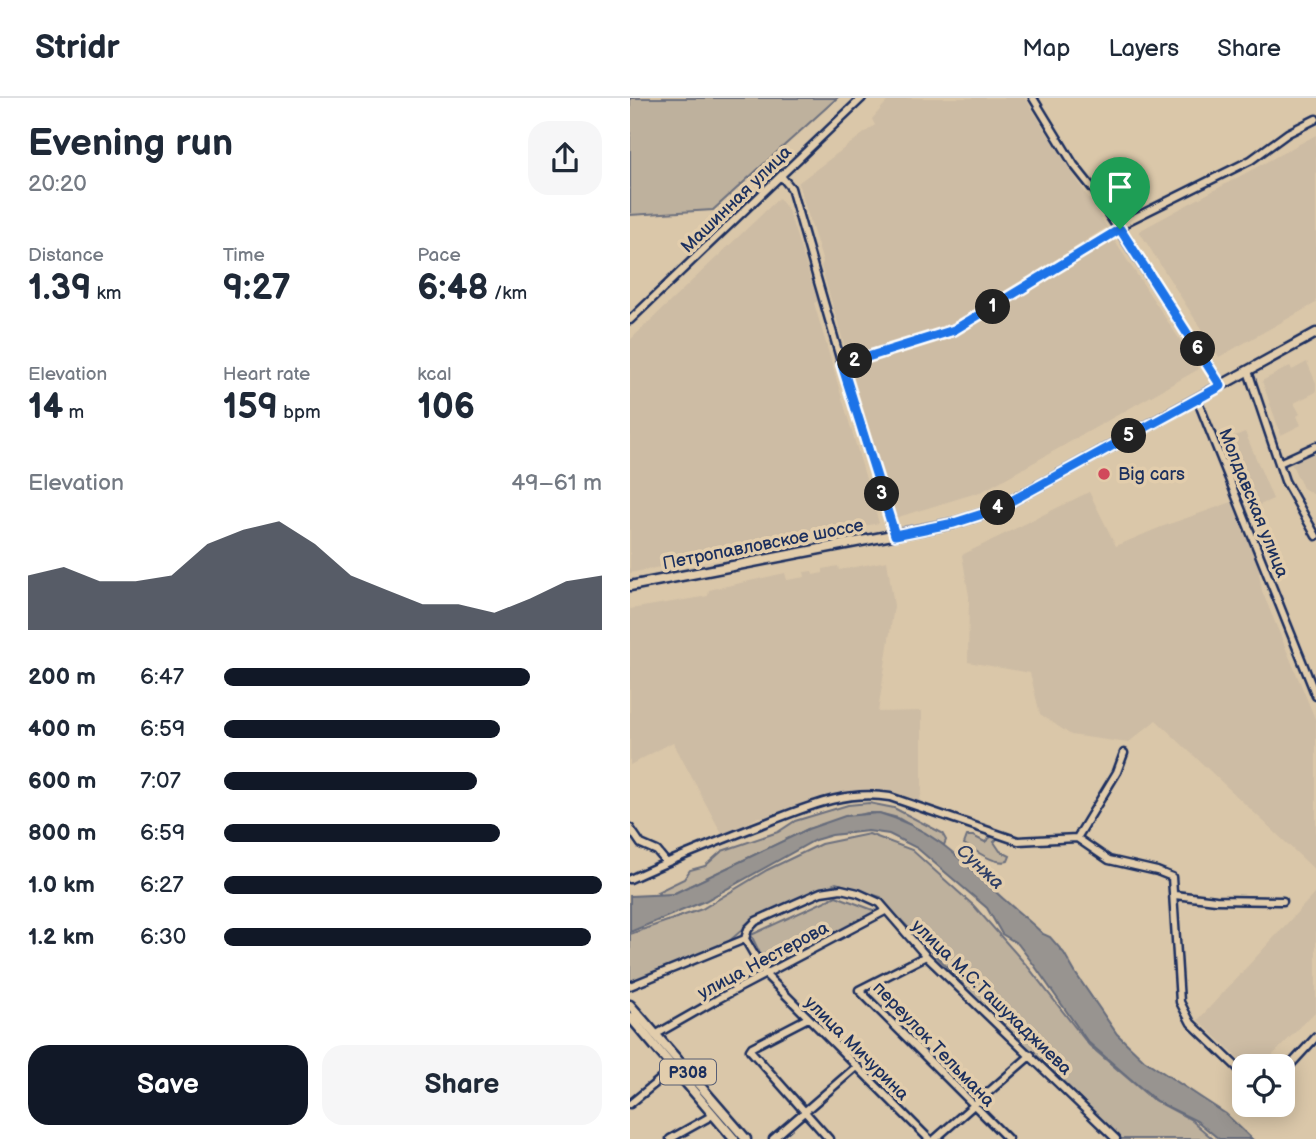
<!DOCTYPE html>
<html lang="en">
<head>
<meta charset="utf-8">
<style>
	body { margin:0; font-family:"Balsamiq Sans",sans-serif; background:#f6f6f7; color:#1f2937; height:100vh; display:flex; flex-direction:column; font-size:26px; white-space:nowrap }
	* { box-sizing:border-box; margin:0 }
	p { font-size:23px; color:#747a83 }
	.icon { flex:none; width:38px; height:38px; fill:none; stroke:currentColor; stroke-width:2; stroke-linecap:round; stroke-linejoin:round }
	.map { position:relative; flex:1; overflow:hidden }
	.drawer { display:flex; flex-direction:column; background:#fff; width:630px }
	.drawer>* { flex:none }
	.fabs { position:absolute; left:602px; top:956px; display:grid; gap:14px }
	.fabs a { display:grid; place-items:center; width:63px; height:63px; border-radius:14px; background:#fff; box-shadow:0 4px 18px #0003; font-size:35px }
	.pin { position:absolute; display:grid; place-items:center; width:60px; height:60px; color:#fff; margin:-72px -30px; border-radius:50% 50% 50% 0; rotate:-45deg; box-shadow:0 0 7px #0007 }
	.pin .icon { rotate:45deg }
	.km { position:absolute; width:35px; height:35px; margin:-18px; border-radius:50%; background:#222; color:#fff; font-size:19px; line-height:35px; text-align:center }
	.round { display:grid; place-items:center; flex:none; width:74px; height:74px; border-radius:21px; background:#f6f6f7 }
	.head { display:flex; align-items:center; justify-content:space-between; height:119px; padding:0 28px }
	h1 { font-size:38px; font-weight:700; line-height:52px }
	.figures { display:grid; grid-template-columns:repeat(3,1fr); gap:10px; height:119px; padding:7px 28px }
	.figures div { display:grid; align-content:center }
	.figures b { font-size:35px; font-weight:700 }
	.figures small { font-size:19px; font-weight:400 }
	.figures p { font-size:19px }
	.chart { height:196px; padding:14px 28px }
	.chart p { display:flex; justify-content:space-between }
	.chart svg { width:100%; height:126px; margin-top:7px; fill:#111827; opacity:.7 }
	.cta { display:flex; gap:14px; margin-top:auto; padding:14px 28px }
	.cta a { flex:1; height:80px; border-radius:21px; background:#111827; color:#fff; font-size:28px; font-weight:700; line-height:80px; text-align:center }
	.cta a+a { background:#f6f6f7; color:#1f2937 }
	ul { padding:0 28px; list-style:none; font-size:23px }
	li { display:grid; grid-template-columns:112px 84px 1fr; align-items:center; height:52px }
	li i { height:18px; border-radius:9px; background:#111827 }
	header { display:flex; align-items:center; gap:42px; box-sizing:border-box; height:98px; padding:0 35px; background:#fff; border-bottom:2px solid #e0e1e3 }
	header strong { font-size:33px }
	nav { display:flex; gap:38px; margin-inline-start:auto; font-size:24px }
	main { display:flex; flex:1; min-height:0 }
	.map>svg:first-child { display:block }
</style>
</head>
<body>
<header>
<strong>Stridr</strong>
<nav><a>Map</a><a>Layers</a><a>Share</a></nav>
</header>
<main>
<section class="drawer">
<div class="head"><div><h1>Evening run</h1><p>20:20</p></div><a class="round"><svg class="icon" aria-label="share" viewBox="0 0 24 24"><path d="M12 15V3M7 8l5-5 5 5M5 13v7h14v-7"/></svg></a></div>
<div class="figures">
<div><p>Distance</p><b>1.39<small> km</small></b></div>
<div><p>Time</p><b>9:27</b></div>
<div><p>Pace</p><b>6:48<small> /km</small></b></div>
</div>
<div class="figures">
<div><p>Elevation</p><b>14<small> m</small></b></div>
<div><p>Heart rate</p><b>159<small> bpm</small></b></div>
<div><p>kcal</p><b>106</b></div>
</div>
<div class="chart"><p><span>Elevation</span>49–61 m</p>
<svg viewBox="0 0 160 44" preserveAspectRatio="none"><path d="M0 44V25L10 22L20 27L30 27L40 25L50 14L60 9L70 6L80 14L90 25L100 30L110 35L120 35L130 38L140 33L150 27L160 25V44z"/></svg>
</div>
<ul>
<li><b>200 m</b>6:47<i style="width:81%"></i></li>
<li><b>400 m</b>6:59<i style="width:73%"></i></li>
<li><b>600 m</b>7:07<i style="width:67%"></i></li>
<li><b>800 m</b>6:59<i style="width:73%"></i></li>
<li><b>1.0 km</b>6:27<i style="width:100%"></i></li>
<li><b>1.2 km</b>6:30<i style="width:97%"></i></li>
</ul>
<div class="cta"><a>Save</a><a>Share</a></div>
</section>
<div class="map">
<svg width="686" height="1041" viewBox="0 0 686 1041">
	<rect width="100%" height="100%" fill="#dac7a9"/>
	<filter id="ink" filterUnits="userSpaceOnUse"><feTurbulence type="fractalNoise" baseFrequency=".0143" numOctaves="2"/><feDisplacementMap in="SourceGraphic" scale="14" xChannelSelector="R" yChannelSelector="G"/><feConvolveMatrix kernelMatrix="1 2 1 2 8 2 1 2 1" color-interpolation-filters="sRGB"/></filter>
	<g filter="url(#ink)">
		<path fill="#cdbca4" d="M260,0H395L477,129L314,233L313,243L484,142L569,271L353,393L265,420L191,168L193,164L168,85L245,27L242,21Z
			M686,37V205L589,259L509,133Z
			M149,100L158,112L188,203L184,205L249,425L0,475V242Z
			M677,264L686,285V294L664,305L670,316L667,318L671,327L651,337L632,283L660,268L662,272Z
			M615,334L643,401L616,413L588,345Z
			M686,352V398L673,390L661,365L681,353Z
			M459,394L486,448L531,429L602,404L627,462L632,493L686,623V773L526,622L498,645L441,637L410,616L400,575L338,564L339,498L332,457Z
			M257,463L264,508L248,614L292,613V693L289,705L249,694H219L189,699L137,720L128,719L94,740L43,644L0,667V511L78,498L79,492L155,475L157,482L175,479L174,474L182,473L183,477L193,475V471L208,468L209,472Z
			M686,794V913L632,968H617L568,922Z"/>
		<path fill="#beb19d" stroke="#6c707e" stroke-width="2" d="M0,0H207L83,112L0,117Z
			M239,705L264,710L312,735L316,742L314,747L268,720L249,715H237L178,731L43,796L31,798L27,794L54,781L60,772L75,768L92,753L148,734L165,723L218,707Z
			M239,736L282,752L344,808L398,869L459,947L522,1001L560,1021L583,1041H491L406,957L349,907L326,878L258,809L251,799L206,785L128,818L97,845L0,889V836L72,811L137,772L191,746Z
			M363,737L368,740L364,744L370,753L380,758L378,763C365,767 346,753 334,746L337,738H343L355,744Z
			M206,798L251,815L139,874L121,837Z"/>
		<path fill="#989490" stroke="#666c7c" stroke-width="2" d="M249,715C302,730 330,760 368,796C383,810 399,822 413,836L420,839L434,855L446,876L487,936L514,962L596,1016L622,1041H589L567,1023L526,1003L458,944L404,867L388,846L372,836L357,810L287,750L259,736L238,733L202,737L185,742L75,803L0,834V798L43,796L178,731L215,718Z"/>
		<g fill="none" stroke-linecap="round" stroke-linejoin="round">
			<defs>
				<path id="minor" d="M403,0L444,67L467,96L471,105L591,287
					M151,78L161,90L212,267L265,437
					M0,222L232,0
					M212,267L324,232L490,131L498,123L621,62L658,35L686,21
					M618,273L655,383L686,438
					M567,301L686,598
					M649,365L686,348
					M0,730L11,746L27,753L36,764
					M447,740L487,674L494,655
					M0,781C43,761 86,744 130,727C173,711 213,691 260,699L388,743L447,740L479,762L527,773L542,779L550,904L561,925L614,976
					M545,797L586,802L653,803
					M115,841L136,877L299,1041
					M296,858L229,892L378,1041
					M0,888L115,841L118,831L126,823L191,794L211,791L228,795L250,805L296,858L486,1041
					M178,920L122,949L120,952L199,1041
					M25,937L88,901L255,813
					M653,975L686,939
					M0,1006L44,970
					M40,1041L83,1017
					M143,1041L226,969
					M305,1041L401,957"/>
				<path id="major" d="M0,488L324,425L365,412L686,235
					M0,907L116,1041
					M0,919L104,1041"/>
			</defs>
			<use href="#minor" stroke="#1b2f5e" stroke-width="11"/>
			<use href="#major" stroke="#1b2f5e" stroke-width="13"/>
			<use href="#minor" stroke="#e2cdac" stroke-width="6"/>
			<use href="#major" stroke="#e2cdac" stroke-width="8"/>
		</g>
	</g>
	<g fill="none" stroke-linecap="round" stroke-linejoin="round" filter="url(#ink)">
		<defs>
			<path id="route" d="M490,131L591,288L365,412L324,425L265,437L212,267L324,232Z"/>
		</defs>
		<use href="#route" stroke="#fff" stroke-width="14"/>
		<use href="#route" stroke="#1a73e8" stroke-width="9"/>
	</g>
	<circle fill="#d1495b" stroke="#e2cdac" stroke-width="2.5" cx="474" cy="376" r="7"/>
	<g text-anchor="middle" stroke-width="7" stroke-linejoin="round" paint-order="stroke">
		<rect fill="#e2cdac" stroke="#575e75" stroke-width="2" x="30" y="961.5" width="56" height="25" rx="5"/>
		<g font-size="16" font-weight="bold" fill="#1b2f5e">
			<text x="58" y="980">P308</text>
		</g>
		<g font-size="18" fill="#1b2f5e" stroke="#e2cdac">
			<text transform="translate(106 101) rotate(-44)" y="6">Машинная улица</text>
			<text transform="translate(624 405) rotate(68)" y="6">Молдавская улица</text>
			<text transform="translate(133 446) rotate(-11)" y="6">Петропавловское шоссе</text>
			<text transform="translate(133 862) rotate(-28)" y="6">улица Нестерова</text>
			<text transform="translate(362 899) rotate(44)" y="6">улица М.С.Ташухаджиева</text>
			<text transform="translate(304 946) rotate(46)" y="6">переулок Тельмана</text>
			<text transform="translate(227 950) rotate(45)" y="6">улица Мичурина</text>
		</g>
		<g font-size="18" fill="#1b2f5e" stroke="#e2cdac" text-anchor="start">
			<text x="488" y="382">Big cars</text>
		</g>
		<g font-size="19" font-style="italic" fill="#2e3e66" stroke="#e2cdac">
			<text transform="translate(351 768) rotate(43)" y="7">Сунжа</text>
		</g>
	</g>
</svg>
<div class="fabs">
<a><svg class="icon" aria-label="locate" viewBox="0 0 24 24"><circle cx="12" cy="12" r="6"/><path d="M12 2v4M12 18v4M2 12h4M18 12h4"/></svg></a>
</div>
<div class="pin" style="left:490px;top:131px;background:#1e9e55"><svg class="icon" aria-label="arrive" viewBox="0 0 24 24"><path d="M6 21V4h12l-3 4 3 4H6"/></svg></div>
<b class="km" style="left:363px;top:209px">1</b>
<b class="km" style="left:225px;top:263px">2</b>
<b class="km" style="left:252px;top:396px">3</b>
<b class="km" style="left:368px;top:410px">4</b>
<b class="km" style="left:499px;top:338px">5</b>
<b class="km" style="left:568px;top:251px">6</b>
</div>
</main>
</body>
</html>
